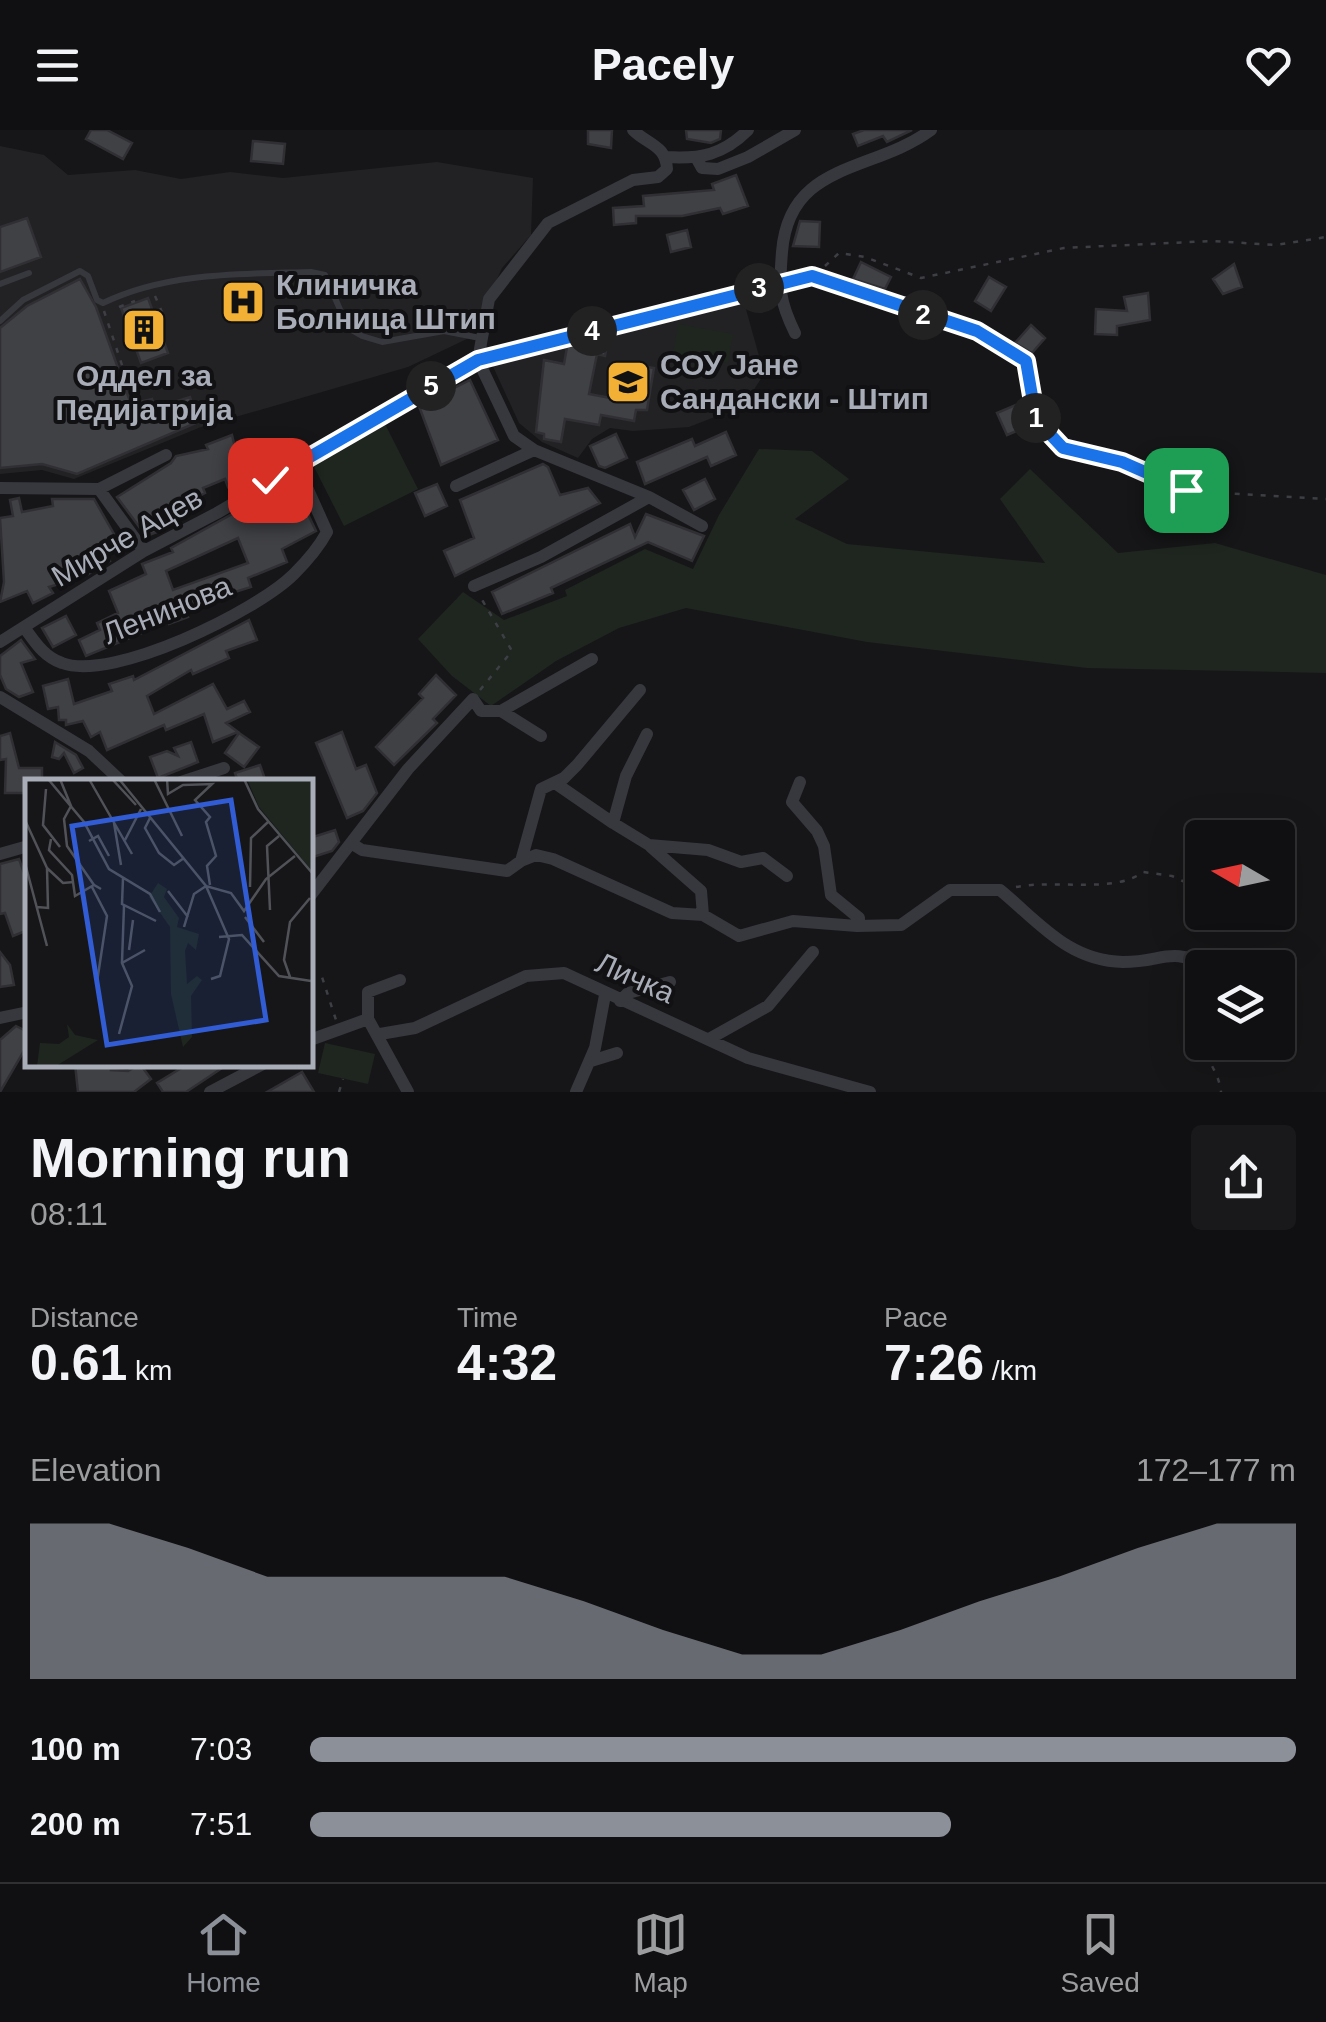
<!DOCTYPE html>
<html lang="en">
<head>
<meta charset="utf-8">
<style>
	body { margin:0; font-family:Helvetica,sans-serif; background:#19191b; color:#f1f3f6; height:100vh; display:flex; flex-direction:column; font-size:38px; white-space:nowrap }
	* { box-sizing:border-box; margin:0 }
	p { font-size:32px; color:#9c9d9f }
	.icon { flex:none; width:55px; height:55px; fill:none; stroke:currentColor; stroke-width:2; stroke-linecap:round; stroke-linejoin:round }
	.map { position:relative; height:962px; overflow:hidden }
	.details { display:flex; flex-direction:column; background:#101012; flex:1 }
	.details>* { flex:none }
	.needle { width:65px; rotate:279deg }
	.buttons { position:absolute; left:1185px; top:690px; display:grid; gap:20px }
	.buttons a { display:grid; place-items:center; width:110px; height:110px; border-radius:10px; background:#101012; box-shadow:0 10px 40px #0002,0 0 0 2px #303032; font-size:50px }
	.pin { position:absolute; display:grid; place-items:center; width:85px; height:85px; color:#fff; margin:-42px; border-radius:20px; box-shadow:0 5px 15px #0006 }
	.km { position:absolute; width:50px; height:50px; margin:-25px; border-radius:50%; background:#222; color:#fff; font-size:28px; line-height:50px; text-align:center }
	.round { display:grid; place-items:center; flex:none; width:105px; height:105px; border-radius:10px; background:#19191b }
	.head { display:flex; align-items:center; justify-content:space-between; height:170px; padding:0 30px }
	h1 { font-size:55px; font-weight:600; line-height:75px }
	.stats { display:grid; grid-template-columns:repeat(3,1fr); gap:15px; height:170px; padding:10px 30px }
	.stats div { display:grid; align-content:center }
	.stats b { font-size:50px; font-weight:600 }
	.stats small { font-size:28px; font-weight:400 }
	.stats p { font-size:28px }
	.chart { height:280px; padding:20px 30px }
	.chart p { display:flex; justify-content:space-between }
	.chart svg { width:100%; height:180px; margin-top:10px; fill:#8c9099; opacity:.7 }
	ul { padding:0 30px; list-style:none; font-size:32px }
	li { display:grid; grid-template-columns:160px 120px 1fr; align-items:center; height:75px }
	li i { height:25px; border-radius:12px; background:#8c9099 }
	header { display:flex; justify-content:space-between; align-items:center; height:130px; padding:0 30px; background:#101012; font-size:45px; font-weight:600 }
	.tab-bar { display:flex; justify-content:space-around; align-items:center; height:140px; border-top:2px solid #303032; background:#101012; font-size:28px; color:#9c9d9f }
	.tab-bar a { display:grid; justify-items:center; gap:5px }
	.tab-bar .on { color:#8c9099 }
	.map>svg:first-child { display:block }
</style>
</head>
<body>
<header><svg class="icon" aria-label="menu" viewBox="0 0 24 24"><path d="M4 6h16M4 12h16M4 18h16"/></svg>Pacely<svg class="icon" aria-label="heart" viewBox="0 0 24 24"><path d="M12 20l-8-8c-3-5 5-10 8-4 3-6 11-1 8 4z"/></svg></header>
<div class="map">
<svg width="1326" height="962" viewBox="0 0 1326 962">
	<rect width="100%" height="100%" fill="#161618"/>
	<path fill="#222225" d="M0,16L44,25L68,45L135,40L181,49L230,42L283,48L437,32L533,48L531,105L502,138L471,207L408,237L201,297L74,349L42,340L0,344Z
		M733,170L744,172L764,244L753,261L725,283L689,297L633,301L610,298L592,309L578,328L542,312L519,293L490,230Z"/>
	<path fill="#1e261f" d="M678,194L733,204L728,233L673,223Z
		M385,294L418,359L344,396L311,331Z
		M759,319L812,321L849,349L795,389L847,414L1045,433L1000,369L1030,339L1118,423L1215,413L1326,445V543L1087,538L867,512L686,478L619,498L556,531L491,576L452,546L418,509L463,462L504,490L567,466L565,460L645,419L693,439L719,385Z
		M325,913L375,924L368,954L318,943Z"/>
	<path fill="#404145" stroke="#303034" stroke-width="2.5" fill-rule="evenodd" d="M91,0H107L132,13L123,29L86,9Z
		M588,0H612L611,18L588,14Z
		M686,0H721L720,9L711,13L687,9Z
		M864,0H912L887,12L883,6L858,16L853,4Z
		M253,11L285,14L283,34L251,31Z
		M736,45L748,76L723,84L720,78L682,86H636V93L614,95L613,78L644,76L643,66L714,60L712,54Z
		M27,88L41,127L0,142V97Z
		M800,91L820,92L819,117L793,116Z
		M687,100L691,117L671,122L667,105Z
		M861,132L891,147L885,159L853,149Z
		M1234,134L1242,157L1223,164L1213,149Z
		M989,147L1006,157L991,181L975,171Z
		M80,149L96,177L131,274L152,269L155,278L190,267L198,292L77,344L42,334L0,338V198L27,176Z
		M1148,163L1150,190L1117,196V205L1095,204L1096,179L1127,181L1124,167Z
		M148,168L168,223L141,233L121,178Z
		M1031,195L1045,208L1032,223L1015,213Z
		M601,208L608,210L605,226L597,224L589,264L616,269L622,233L654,238L647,280H636L634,291L601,285L599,295L565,289L561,312L544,309V304L536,302L544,230L564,234L567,217Z
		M470,250L498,310L441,335L419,276Z
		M1018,274L1028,296L1007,305L997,283Z
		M726,302L736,325L711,336L707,327L645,354L637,332L692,309L695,316Z
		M616,304L627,328L605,338L599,336L590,316Z
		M232,305L243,351L228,357L225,349L203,358L205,363L156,390L160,401L146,406L117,367L171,333L176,326L208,319L206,315Z
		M543,334L548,337L560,365L588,358L600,373L455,446L444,421L474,408L460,370Z
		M705,349L715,369L694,380L683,360Z
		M437,354L447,376L425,386L415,363Z
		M288,362L298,385L306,380L316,401L282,419L287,432L248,448L251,457L184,478L188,487L169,494L166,487L147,495V501L86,526L79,510L100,500L97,493L118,483L109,461L146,444L142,434L173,422L171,418L270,363L272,369ZM238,408L248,433L173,460L166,441Z
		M19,368L22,382L53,376L52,369H94L118,411L104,416L110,431L85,446L49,457L53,463L33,473L27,461L0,472L4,452L0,388L13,386L10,370Z
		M646,384L704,406L692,431L648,412L551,458L553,463L502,484L492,462L630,394L635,407Z
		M66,486L76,505L53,517L42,498Z
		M249,490L257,510L226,521L229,528L193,544L191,540L147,566L154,584L213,554L227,579L244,571L250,582L226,593L238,602L213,612L204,584L166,600L164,595L107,620L100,602L91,607L83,591L66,595V590H59L58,577L48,579L43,556L68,549L74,574L112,561L109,554L133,546L134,550Z
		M21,510L35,529L21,533L33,562L19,567L6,559L0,545V526Z
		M436,545L456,565L433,589L437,593L394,635L376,617L423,568L419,564Z
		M342,602L356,639L366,635L377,663L363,681L347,688L316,613Z
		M10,603L19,638H42V652H28V663H5L6,629L0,630V606Z
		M239,603L259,617L244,637L225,623Z
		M55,612L76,625L83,638L74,643L64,623L59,629L52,627Z
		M191,612L198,632L158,648L150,627L167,621L178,626L174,618Z
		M260,635L266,652H238L235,643Z
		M335,700L339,712L332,721L310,728L313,707Z
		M19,729L28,754V800L13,806L5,783L0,784V734Z
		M0,822L10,835L14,855L0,857Z
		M16,896L28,902V914L0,962V910Z
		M75,934H112L111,940L128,941L140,934L151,949L134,962H78Z
		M188,934H228L186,962H163L157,953Z
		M302,942L314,962H267Z"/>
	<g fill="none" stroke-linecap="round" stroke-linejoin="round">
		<path stroke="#3d3f44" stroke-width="2.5" stroke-dasharray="5 8" stroke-linecap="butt" d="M825,136L839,123L865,127L921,148L1064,118L1212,111L1276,115L1326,107
			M155,166L165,189L157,193
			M119,177L135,171
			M104,181L130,259L148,252
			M1044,297L1063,318L1122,332L1186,361L1326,369
			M480,560L512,521L481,468
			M1016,757C1057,749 1114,764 1143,742L1172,746L1202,760
			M1258,782L1268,789
			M310,850L322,847L336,890
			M1202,898V907
			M1203,912C1206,931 1219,942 1221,962
			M339,962L343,949"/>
		<path stroke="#37383d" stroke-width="6" d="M0,154L29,143
			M0,191L23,170L80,141L88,146L97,170L103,173C167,142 242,144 311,142L325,145L348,198L362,206L382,212L444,201L480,208"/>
		<path stroke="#37383d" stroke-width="12" d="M633,0C648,15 666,15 667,39L658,47L633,50L548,93L489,169L478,230L514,306L534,320L649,367L702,396
			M667,27C700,29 723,25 748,0
			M697,29L702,38L718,39L748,27L795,0
			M795,203C779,170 779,159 782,122C789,31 873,43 931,0
			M456,356L534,320
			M0,358L99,359L166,325
			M99,359L144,421
			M474,456L541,427L649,367
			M24,497C35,512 44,527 62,533C113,552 257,481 294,444C306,432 319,417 327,402L296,333
			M0,512L144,421L217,383L478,230L779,152L813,146L977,201L1026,231L1037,289
			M0,567L89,621L122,652
			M501,581L541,606
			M181,652L224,638
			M800,652L792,672L817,701L824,716L831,765L859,788L857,796L901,795L950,760H1000C1039,792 1068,831 1123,832C1166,832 1167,815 1213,838
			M555,653L613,693L626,646L647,604
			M613,693L649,715L708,720L741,732L763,728L787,746
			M354,715L362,720L507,741L521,731L541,659L564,648L577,635L640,560
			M651,717L701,761L703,785
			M0,724L28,716
			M521,731L536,725L553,729L672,783L703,785L739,806L793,791L857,796
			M310,766L408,639L473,569L481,581H501L592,529
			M400,850L368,862V889L408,962
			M620,871L628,863L670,852
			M0,888L28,882
			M380,904L415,898L526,846L564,843L748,928L870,962
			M709,909L768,876L813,822
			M310,910L368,889
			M591,931L617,923
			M210,962L263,934
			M576,962L595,918L605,865"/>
	</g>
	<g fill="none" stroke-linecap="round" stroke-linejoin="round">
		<defs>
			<path id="route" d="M270,350L478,230L812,146L977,201L1026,231L1036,289L1063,318L1122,332L1186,360"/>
		</defs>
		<use href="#route" stroke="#fff" stroke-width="20"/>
		<use href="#route" stroke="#1a73e8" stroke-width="12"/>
	</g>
	<defs>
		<symbol id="hospital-square" viewBox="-11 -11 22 22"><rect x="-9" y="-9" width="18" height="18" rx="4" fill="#f2b134" stroke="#111113"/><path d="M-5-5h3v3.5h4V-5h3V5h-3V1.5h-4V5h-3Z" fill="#111"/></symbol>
		<symbol id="building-square" viewBox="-11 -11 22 22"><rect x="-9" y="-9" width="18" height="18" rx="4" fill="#f2b134" stroke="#111113"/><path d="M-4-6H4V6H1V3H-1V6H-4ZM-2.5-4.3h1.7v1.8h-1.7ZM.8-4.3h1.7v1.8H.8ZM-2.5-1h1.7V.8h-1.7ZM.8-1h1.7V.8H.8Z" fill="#111"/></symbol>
		<symbol id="school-square" viewBox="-11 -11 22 22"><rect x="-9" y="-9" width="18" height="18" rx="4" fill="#f2b134" stroke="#111113"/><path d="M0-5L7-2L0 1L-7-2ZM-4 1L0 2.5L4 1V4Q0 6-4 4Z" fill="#111"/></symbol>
	</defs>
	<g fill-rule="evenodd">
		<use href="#hospital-square" x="218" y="147" width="50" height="50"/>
		<use href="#building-square" x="119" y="175" width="50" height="50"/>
		<use href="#school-square" x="603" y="227" width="50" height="50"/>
	</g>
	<g text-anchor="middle" stroke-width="8" stroke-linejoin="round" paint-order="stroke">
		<g font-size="30" font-weight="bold" fill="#a8adb8" stroke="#111113" text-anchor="start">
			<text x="276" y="165">Клиничка<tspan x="276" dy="34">Болница Штип</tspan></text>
			<text x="660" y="245">СОУ Јане<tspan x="660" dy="34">Сандански - Штип</tspan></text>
			<text x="144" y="256" text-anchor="middle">Оддел за<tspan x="144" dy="34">Педијатрија</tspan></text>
		</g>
		<g font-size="30" fill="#a8adb8" stroke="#111113">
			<text transform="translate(127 407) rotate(-30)" y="10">Мирче Ацев</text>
			<text transform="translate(167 480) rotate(-22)" y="10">Ленинова</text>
			<text transform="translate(635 848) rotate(24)" y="10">Личка</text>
		</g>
	</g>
	<g transform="translate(25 649)">
		<rect width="288" height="288" fill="#161618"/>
		<path d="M222,0L287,1V92L234,28ZM133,104L142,110L139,118L154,139L152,148L174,155L171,171L163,164L160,172L162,205L172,197L177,201L166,217L167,258L158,268L146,215L145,148L124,118ZM42,245L50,256L73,261L31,287H12L15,264L34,265L44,258Z" fill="#1e261f"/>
		<path fill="none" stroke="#505258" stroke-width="2.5" d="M23,0L59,43L84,90L125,115L135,133M35,0L46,27L39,40L42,67L69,106M64,0L107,75M87,0L111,26M94,0L181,107L204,160L195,197L186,200M129,0L157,57M142,0L143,15L158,6L187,5L170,21L185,38L181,43L191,77L182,87L185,106M219,0L233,30L288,95M21,10L18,46L35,68M125,39L120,49L134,74L149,86L159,79M0,41L22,89L23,129L12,128M89,44L96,86M26,60L24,71L47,96L50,117L69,106L76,110M100,61L116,30M64,62L73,57L84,77M0,84L22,167M22,89L38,104L49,103M98,99L97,125L131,142M67,108L82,137L72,203M225,108L226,59L243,43M143,112L163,138M245,131L242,67L254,57M220,138L239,163M159,148L169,115L181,107L206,114L219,132L241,100L270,77M194,158L217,156L254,197L286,202M104,171L108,141M97,183L99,127M265,198L259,181L265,143L285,119M94,255L107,207L97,184L120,171"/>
		<path fill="#325cd3" fill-opacity="0.15" stroke="#325cd3" stroke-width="5" d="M206,21L241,241L82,266L47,47Z"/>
		<rect width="288" height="288" fill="none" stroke="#a8adb8" stroke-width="5"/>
	</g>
</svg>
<div class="buttons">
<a><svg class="needle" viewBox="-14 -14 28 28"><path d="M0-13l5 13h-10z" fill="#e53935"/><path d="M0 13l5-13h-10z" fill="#9c9d9f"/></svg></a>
<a><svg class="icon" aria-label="layers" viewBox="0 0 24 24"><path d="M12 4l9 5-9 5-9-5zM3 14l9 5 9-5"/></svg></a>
</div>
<div class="pin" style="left:1186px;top:360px;background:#1e9e55"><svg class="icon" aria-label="arrive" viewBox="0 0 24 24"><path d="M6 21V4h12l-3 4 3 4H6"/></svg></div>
<div class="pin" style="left:270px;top:350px;background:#d93025"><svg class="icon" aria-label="check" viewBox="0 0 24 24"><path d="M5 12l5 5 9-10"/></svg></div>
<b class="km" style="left:1036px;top:288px">1</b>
<b class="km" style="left:923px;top:185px">2</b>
<b class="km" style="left:759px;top:158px">3</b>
<b class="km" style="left:592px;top:201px">4</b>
<b class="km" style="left:431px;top:256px">5</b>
</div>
<section class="details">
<div class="head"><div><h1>Morning run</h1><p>08:11</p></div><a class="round"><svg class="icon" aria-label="share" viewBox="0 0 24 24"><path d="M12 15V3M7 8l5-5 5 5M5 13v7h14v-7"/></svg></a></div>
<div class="stats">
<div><p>Distance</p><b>0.61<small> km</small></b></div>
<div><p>Time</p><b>4:32</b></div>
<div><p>Pace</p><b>7:26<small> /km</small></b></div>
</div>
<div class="chart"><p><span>Elevation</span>172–177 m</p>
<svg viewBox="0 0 160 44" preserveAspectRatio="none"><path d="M0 44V6L10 6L20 12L30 19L40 19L50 19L60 19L70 25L80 32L90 38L100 38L110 32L120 25L130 19L140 12L150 6L160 6V44z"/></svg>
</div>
<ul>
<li><b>100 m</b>7:03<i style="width:100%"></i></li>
<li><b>200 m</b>7:51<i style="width:65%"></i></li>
</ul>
</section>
<nav class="tab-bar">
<a class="on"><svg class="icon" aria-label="home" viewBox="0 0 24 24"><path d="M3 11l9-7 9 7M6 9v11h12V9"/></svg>Home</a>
<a><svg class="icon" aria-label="map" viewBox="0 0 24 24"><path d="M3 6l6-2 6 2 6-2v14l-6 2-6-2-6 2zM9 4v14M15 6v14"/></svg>Map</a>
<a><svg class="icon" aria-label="saved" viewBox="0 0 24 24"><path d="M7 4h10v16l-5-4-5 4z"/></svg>Saved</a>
</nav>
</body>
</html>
